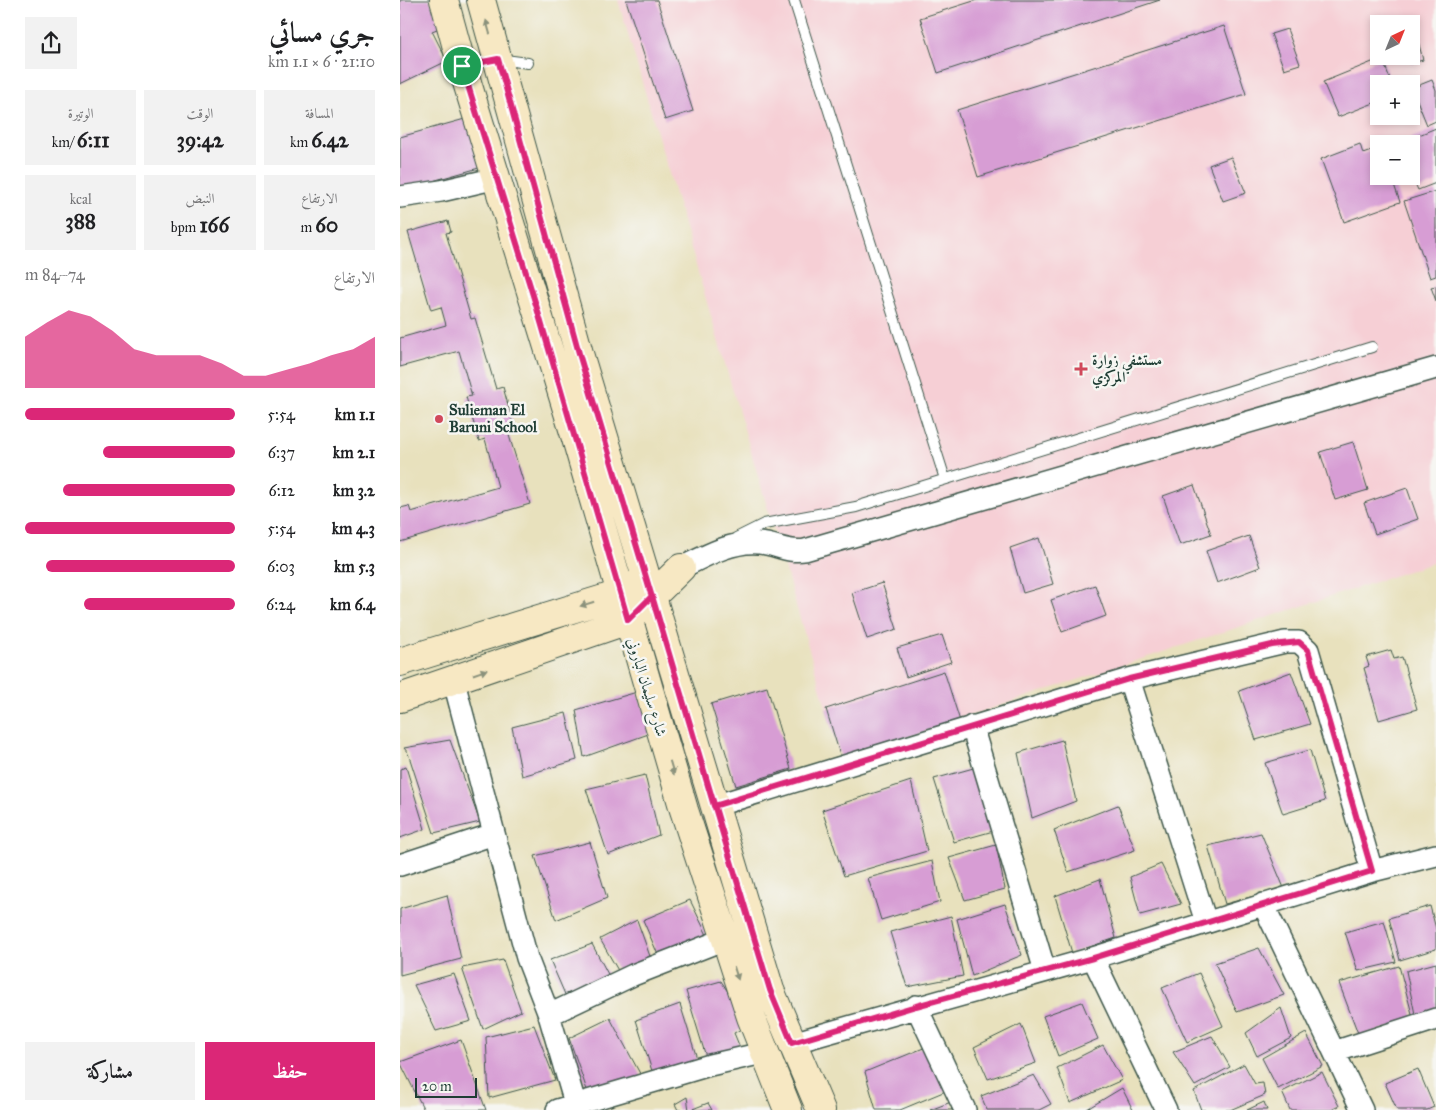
<!DOCTYPE html>
<html lang="ar">
<head>
<meta charset="utf-8">
<style>
	body { margin:0; font-family:"IM FELL Great Primer",Amiri,serif; background:#f2f2f2; color:#202124; direction:rtl; height:100vh; display:flex; flex-direction:column; font-size:19px; white-space:nowrap }
	* { box-sizing:border-box; margin:0 }
	p { font-size:16px; color:#757577 }
	.icon { flex:none; width:28px; height:28px; fill:none; stroke:currentColor; stroke-width:2; stroke-linecap:round; stroke-linejoin:round }
	.map { position:relative; flex:1; overflow:hidden; direction:ltr }
	.drawer { display:flex; flex-direction:column; background:#fff; width:400px }
	.drawer>* { flex:none }
	.needle { width:32px; rotate:43deg }
	.tools { position:absolute; left:970px; top:15px; display:grid; gap:10px }
	.tools a { display:grid; place-items:center; width:50px; height:50px; border-radius:0px; background:#fff; box-shadow:0 2px 8px #0003; font-size:25px }
	.scale { position:absolute; left:15px; bottom:12px; width:62px; box-sizing:border-box; padding-left:5px; border:2px solid #1f3d34; border-top:0; font-size:14px; line-height:18px; white-space:nowrap; color:#1f3d34; -webkit-text-stroke:4px #f6f6f2; paint-order:stroke }
	.pin { position:absolute; display:grid; place-items:center; width:42px; height:42px; color:#fff; margin:-21px; border:2px solid #fff; border-radius:50%; box-shadow:0 1px 5px #0007 }
	.round { display:grid; place-items:center; flex:none; width:52px; height:52px; border-radius:0px; background:#f2f2f2 }
	.summary { display:flex; align-items:center; justify-content:space-between; height:85px; padding:0 25px }
	h1 { font-size:28px; font-weight:700; line-height:38px }
	.stats { display:grid; grid-template-columns:repeat(3,1fr); gap:8px; height:85px; padding:5px 25px }
	.stats div { display:grid; align-content:center; border-radius:0px; background:#f2f2f2; text-align:center }
	.stats b { font-size:21px; font-weight:700 }
	.stats small { font-size:14px; font-weight:400 }
	.stats p { font-size:14px }
	.chart { height:140px; padding:10px 25px }
	.chart p { display:flex; justify-content:space-between }
	.chart svg { width:100%; height:90px; margin-top:5px; fill:#db2777; opacity:.7 }
	.primary-button { display:flex; gap:10px; margin-top:auto; padding:10px 25px }
	.primary-button a { flex:1; height:58px; border-radius:0px; background:#db2777; color:#fff; font-size:20px; font-weight:700; line-height:58px; text-align:center }
	.primary-button a+a { background:#f2f2f2; color:#202124 }
	ul { padding:0 25px; list-style:none; font-size:16px }
	li { display:grid; grid-template-columns:80px 60px 1fr; align-items:center; height:38px }
	li i { height:12px; border-radius:6px; background:#db2777 }
	main { display:flex; flex:1; min-height:0 }
	.map>svg:first-child { display:block }
</style>
</head>
<body>
<main>
<div class="map">
<svg width="1036" height="1110" viewBox="0 0 1036 1110">
	<rect width="100%" height="100%" fill="#f6f6f2"/>
	<filter id="ink" filterUnits="userSpaceOnUse"><feTurbulence type="fractalNoise" baseFrequency=".02" numOctaves="2"/><feDisplacementMap in="SourceGraphic" scale="10" xChannelSelector="R" yChannelSelector="G"/><feConvolveMatrix kernelMatrix="1 2 1 2 8 2 1 2 1" color-interpolation-filters="sRGB"/></filter>
	<filter id="wash" filterUnits="userSpaceOnUse"><feTurbulence type="fractalNoise" baseFrequency=".0096" numOctaves="4" result="noise"/><feDisplacementMap in="SourceGraphic" scale="20" xChannelSelector="R" yChannelSelector="G"/><feGaussianBlur stdDeviation="1.12" result="paint"/><feColorMatrix in="noise" values="0 0 0 0 0 0 0 0 0 0 0 0 0 0 0 0 0 1.4 0 .05"/><feComposite in="paint" operator="in"/></filter>
	<g filter="url(#wash)">
		<rect width="100%" height="100%" fill="#e8e1bd"/>
		<path fill="#f6cfd5" fill-rule="evenodd" d="M218,0H1036V562L441,758ZM979,24H1011V56H979ZM979,84H1011V116H979ZM979,144H1011V176H979Z"/>
		<g id="blocks">
			<path fill="#d79dd4" d="M0,0H30L42,27L32,31L47,61L0,84Z
				M226,0H257L293,111L265,120Z
				M577,0H760L538,73L520,18Z
				M824,26L846,94L578,177L557,110Z
				M887,29L900,64L884,69L871,34Z
				M1018,41L1023,60L1012,63L1011,42Z
				M982,58L992,84H979V101L938,117L923,82Z
				M1032,80L1036,90V121L1027,125L1012,88Z
				M72,117L86,166L0,190V137Z
				M1036,128V183L1018,190L1011,175V144H997Z
				M960,144L963,154L979,148V176H991L1000,202L944,222L921,159Z
				M831,157L846,193L823,201L809,165Z
				M1036,191V276L1030,278L1004,201Z
				M48,221L51,232L46,233L71,319L75,318L96,389L103,387L115,430L108,432L130,504L0,542V508L9,506L11,512L98,487L85,439L79,441L66,397L72,396L59,351L0,367V338L46,325L41,307L31,310L8,232Z
				M1036,286V301L1031,287Z
				M953,442L968,490L935,500L920,452Z
				M794,485L811,534L780,545L763,496Z
				M1007,488L1018,519L975,534L964,503Z
				M849,536L860,567L817,583L806,551Z
				M639,538L653,584L623,593L610,548Z
				M482,583L497,629L467,639L452,593Z
				M695,585L706,616L662,632L651,600Z
				M542,635L551,662L506,677L497,648Z
				M991,650L994,659L1002,657L1017,709L979,720L964,668L969,666L966,657Z
				M544,671L560,721L441,758L426,709Z
				M891,672L910,724L856,740L839,691Z
				M367,687L391,769L336,786L311,704Z
				M237,692L254,732L184,757L176,710Z
				M166,713L177,760L122,776L112,727Z
				M50,740L80,822L34,833L8,753L4,748Z
				M662,740L676,801L632,818L618,753Z
				M910,750L925,801L883,814L865,763Z
				M6,767L25,829L0,838V769Z
				M577,767L597,830L554,842L534,779Z
				M245,775L259,835L208,855L186,789Z
				M511,781L527,851L444,876L422,810Z
				M718,805L735,850L668,872L654,830Z
				M861,833L884,888L825,904L808,846Z
				M190,842L207,898L156,920L135,856Z
				M596,845L605,889L565,900L549,858Z
				M532,861L540,902L481,920L468,878Z
				M761,864L781,904L740,915L730,877Z
				M700,879L716,938L672,953L655,896Z
				M47,895L61,959L0,975V909Z
				M290,900L308,937L259,957L243,920Z
				M605,904L622,955L572,976L557,919Z
				M1030,906L1036,929V949L1000,960L989,918Z
				M551,916L563,976L507,987L490,932Z
				M237,920L251,959L220,974L200,939Z
				M984,921L996,962L958,971L945,932Z
				M192,944L210,978L167,999L150,960Z
				M859,948L884,995L837,1012L815,963Z
				M103,960L121,1011L83,1029L62,968Z
				M1036,963V1013L1016,1019L1006,971Z
				M999,966L1014,1021L959,1036L939,983Z
				M799,973L823,1026L787,1042L762,988Z
				M54,974L71,1021L36,1031L14,985Z
				M321,981L349,1025L334,1033L341,1050L307,1060L286,991Z
				M682,1002L698,1039L658,1056L643,1016Z
				M280,1004L300,1068L252,1071L236,1020Z
				M881,1008L891,1038L857,1056L846,1033Z
				M210,1018L244,1081L189,1096L169,1038Z
				M621,1024L636,1063L588,1079L574,1047Z
				M134,1025L155,1080L89,1098L86,1037Z
				M906,1033L923,1066L878,1089L862,1058Z
				M812,1036L830,1067L795,1086L773,1052Z
				M61,1040L86,1110H24L0,1062Z
				M703,1045L722,1080L670,1103L657,1068Z
				M526,1047L548,1090L500,1110H476L465,1072Z
				M844,1064L855,1084L863,1083L865,1095L830,1110H801L794,1091Z
				M1018,1069L1034,1107L1027,1110H997L985,1083Z
				M922,1072L939,1106L931,1110H890L882,1092Z
				M634,1075L651,1104L639,1110H587L581,1096Z
				M722,1088L733,1110H687V1109Z
				M287,1097L289,1110H278L275,1104Z
				M551,1102L552,1110H530Z
				M864,1102L867,1110H847Z
				M308,1103L312,1110H290Z"/>
		</g>
	</g>
	<g filter="url(#ink)">
		<use href="#blocks" fill-opacity="0" stroke="#3d5649" stroke-width="1"/>
		<g fill="none" stroke-linecap="round" stroke-linejoin="round">
			<defs>
				<path id="lane" d="M394,0L545,479
					M63,66L98,59L128,63
					M336,538L364,524L456,507L972,347"/>
				<path id="street" d="M0,197L41,191L97,178
					M281,568C303,557 333,540 359,543C376,544 387,553 405,550L1036,368
					M729,679L806,922
					M54,682L127,958L149,1015L177,1110
					M572,726L645,971
					M314,806L729,679L885,642H899L908,650L972,871
					M0,865L94,834
					M863,904L962,1110
					M693,958L766,1110
					M516,1006L565,1110
					M149,1015L233,975L325,939
					M392,1043L693,958L972,871L1036,855
					M934,1052L1036,1019
					M157,1110L310,1065L363,1053"/>
				<path id="secondary" d="M44,0L62,66L177,442L284,810L351,1017L388,1110
					M81,0L180,357L370,990L421,1110
					M0,662L220,594L235,585
					M0,698L228,620L281,568"/>
			</defs>
			<use href="#lane" stroke="#3d5649" stroke-width="12"/>
			<use href="#street" stroke="#3d5649" stroke-width="24"/>
			<use href="#secondary" stroke="#3d5649" stroke-width="30"/>
			<use href="#lane" stroke="#fff" stroke-width="10"/>
			<use href="#street" stroke="#fff" stroke-width="21"/>
			<use href="#secondary" stroke="#f7e8c3" stroke-width="28"/>
		</g>
		<defs><path id="oneway-solid" d="M-6-.8H1V-3.2L6.5 0L1 3.2V.8H-6Z" transform="scale(1.25)"/></defs>
		<g fill="#8b927c">
			<use href="#oneway-solid" transform="translate(88 27) rotate(-106)"/>
			<use href="#oneway-solid" transform="translate(187 604) rotate(163)"/>
			<use href="#oneway-solid" transform="translate(80 672) rotate(-19)"/>
			<use href="#oneway-solid" transform="translate(272 768) rotate(73)"/>
			<use href="#oneway-solid" transform="translate(336 973) rotate(72)"/>
		</g>
	</g>
	<g fill="none" stroke-linecap="round" stroke-linejoin="round" filter="url(#ink)">
		<defs>
			<path id="route" d="M62,66L98,59L180,357L331,861L370,990L392,1043L516,1006L693,958L972,871L908,650L899,642L872,645L729,679L314,806L252,596L228,620L136,305L62,66"/>
		</defs>
		<use href="#route" stroke="#fff" stroke-width="10"/>
		<use href="#route" stroke="#db2777" stroke-width="6"/>
	</g>
	<g fill="#d1495b" stroke="#f6f6f2" stroke-width="2">
		<path d="M678.5 361.5h5v5h5v5h-5v5h-5v-5h-5v-5h5z"/>
		<circle cx="39" cy="419" r="5"/>
	</g>
	<g text-anchor="middle" stroke-width="5" stroke-linejoin="round" paint-order="stroke">
		<g font-size="15" font-weight="bold" fill="#1f3d34" stroke="#f6f6f2" text-anchor="start">
			<text x="692" y="365">مستشفي زوارة<tspan x="692" dy="17">المركزي</tspan></text>
			<text x="49" y="415">Sulieman El<tspan x="49" dy="17">Baruni School</tspan></text>
		</g>
		<g font-size="15" fill="#1f3d34" stroke="#f6f6f2">
			<text transform="translate(247 687) rotate(73)" y="5">شارع سليمان الباروني</text>
		</g>
	</g>
</svg>
<div class="tools">
<a><svg class="needle" viewBox="-14 -14 28 28"><path d="M0-13l5 13h-10z" fill="#e53935"/><path d="M0 13l5-13h-10z" fill="#757577"/></svg></a>
<a>+</a>
<a>−</a>
</div>
<div class="scale">20 m</div>
<div class="pin" style="left:62px;top:66px;background:#1e9e55"><svg class="icon" aria-label="arrive" viewBox="0 0 24 24"><path d="M6 21V4h12l-3 4 3 4H6"/></svg></div>
</div>
<section class="drawer">
<div class="summary"><div><h1>جري مسائي</h1><p>21:10 · 6 × 1.1 km</p></div><a class="round"><svg class="icon" aria-label="share" viewBox="0 0 24 24"><path d="M12 15V3M7 8l5-5 5 5M5 13v7h14v-7"/></svg></a></div>
<div class="stats">
<div><p>المسافة</p><b>6.42<small> km</small></b></div>
<div><p>الوقت</p><b>39:42</b></div>
<div><p>الوتيرة</p><b>6:11<small> /km</small></b></div>
</div>
<div class="stats">
<div><p>الارتفاع</p><b>60<small> m</small></b></div>
<div><p>النبض</p><b>166<small> bpm</small></b></div>
<div><p>kcal</p><b>388</b></div>
</div>
<div class="chart"><p><span>الارتفاع</span>74–84 m</p>
<svg viewBox="0 0 160 44" preserveAspectRatio="none"><path d="M0 44V19L10 12L20 6L30 9L40 16L50 25L60 28L70 28L80 28L90 32L100 38L110 38L120 35L130 32L140 28L150 25L160 19V44z"/></svg>
</div>
<ul>
<li><b>1.1 km</b>5:54<i style="width:100%"></i></li>
<li><b>2.1 km</b>6:37<i style="width:63%"></i></li>
<li><b>3.2 km</b>6:12<i style="width:82%"></i></li>
<li><b>4.3 km</b>5:54<i style="width:100%"></i></li>
<li><b>5.3 km</b>6:03<i style="width:90%"></i></li>
<li><b>6.4 km</b>6:24<i style="width:72%"></i></li>
</ul>
<div class="primary-button"><a>حفظ</a><a>مشاركة</a></div>
</section>
</main>
</body>
</html>
